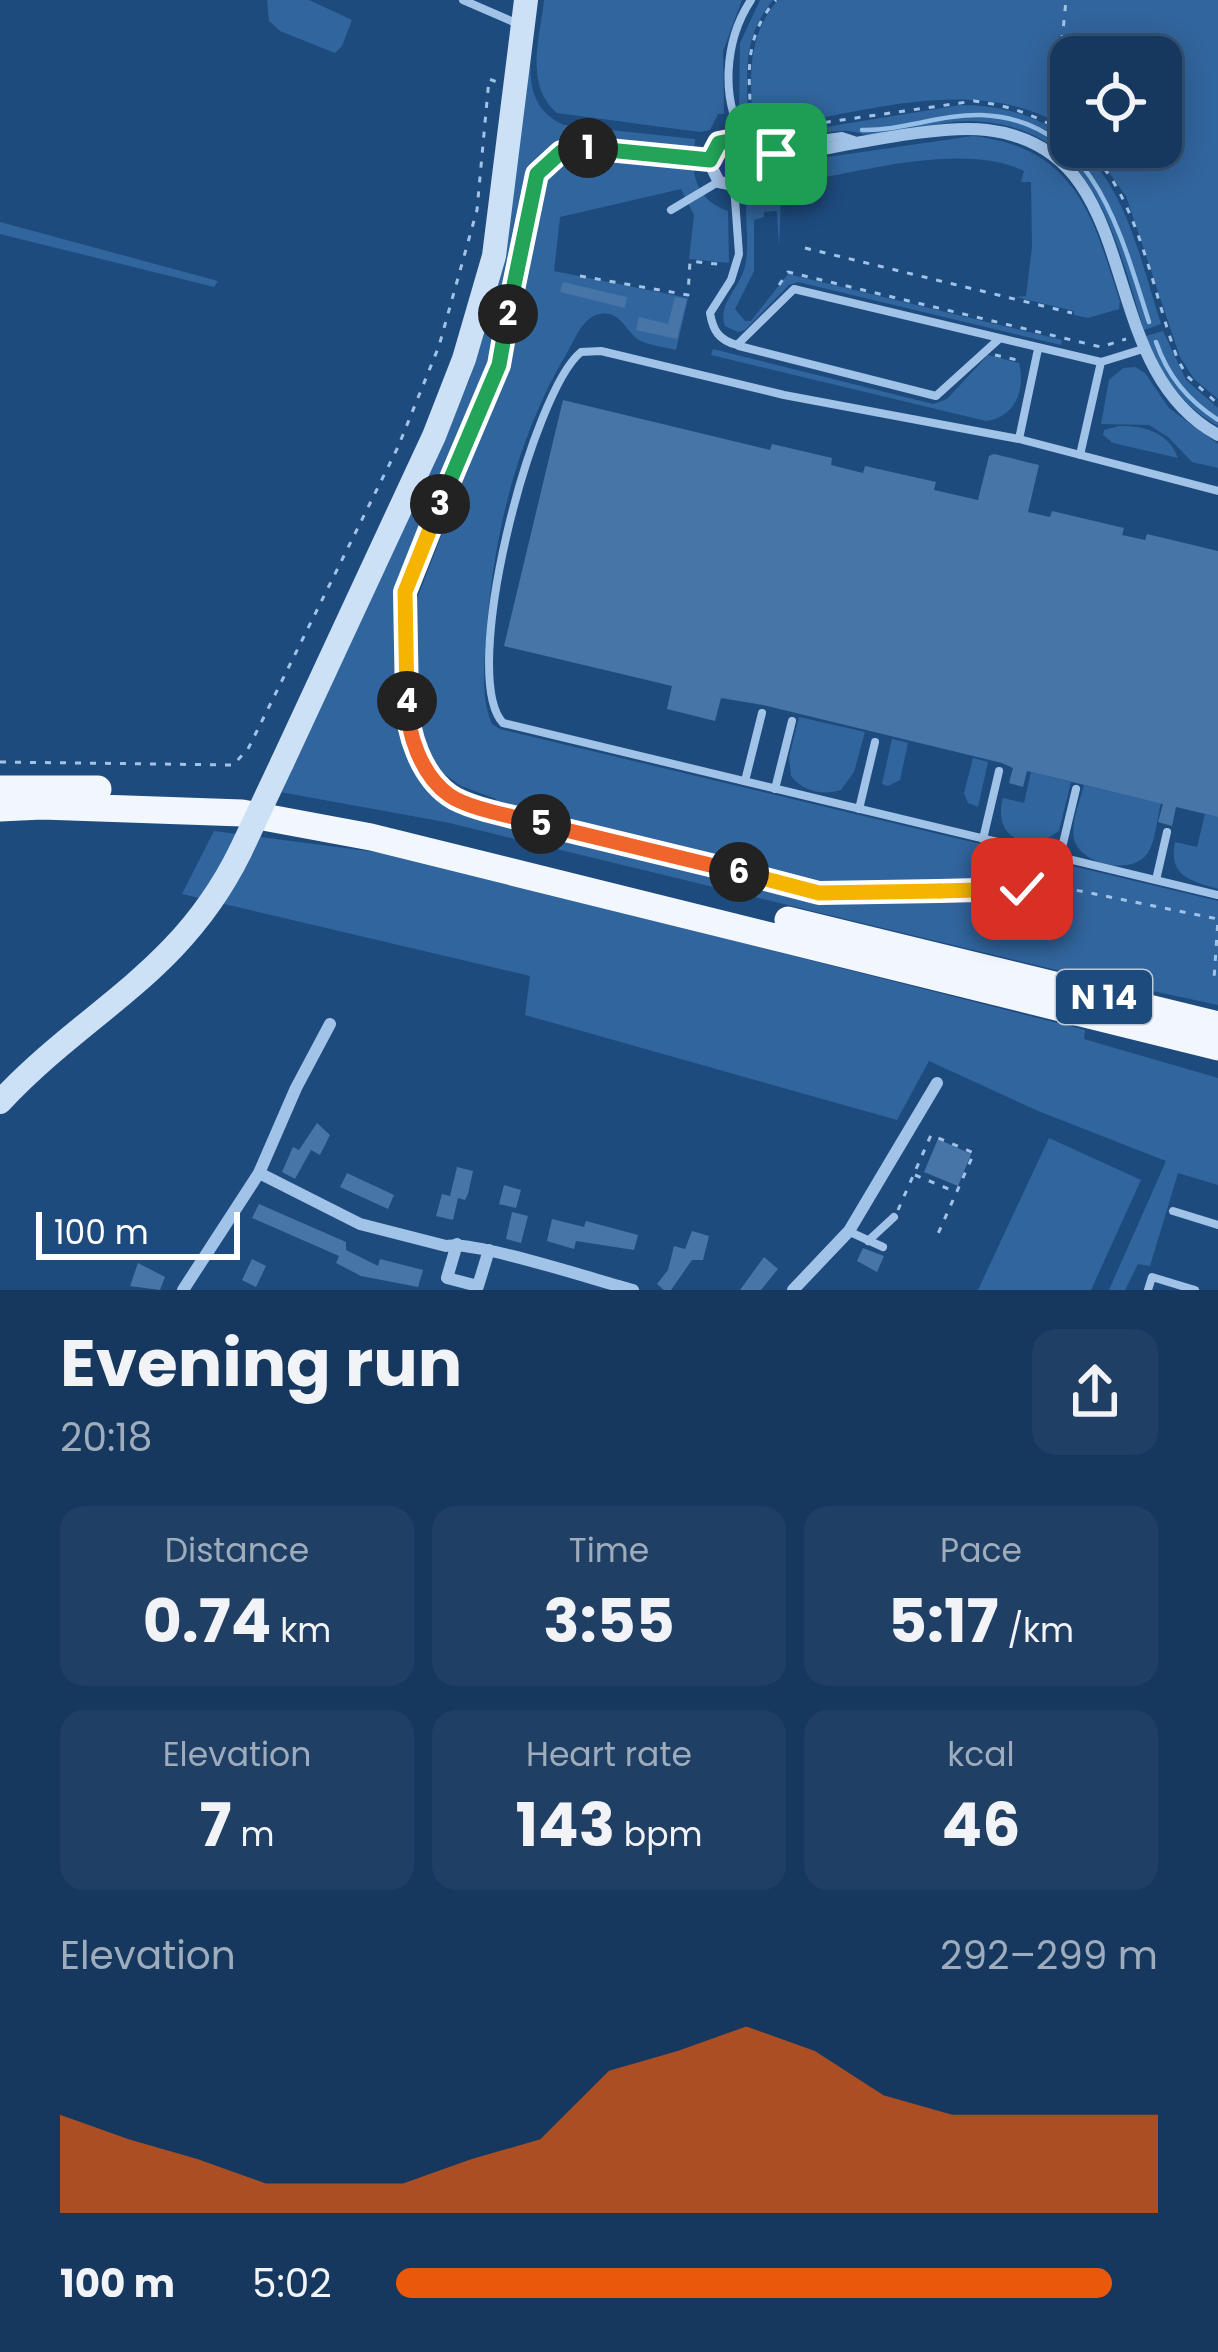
<!DOCTYPE html>
<html lang="en">
<head>
<meta charset="utf-8">
<style>
	body { margin:0; font-family:Poppins,sans-serif; background:#1f3f64; color:#f1f3f6; height:100vh; display:flex; flex-direction:column; font-size:45px; white-space:nowrap }
	* { box-sizing:border-box; margin:0 }
	p { font-size:39px; color:#9eacbc }
	.icon { flex:none; width:66px; height:66px; fill:none; stroke:currentColor; stroke-width:2; stroke-linecap:round; stroke-linejoin:round }
	.map { position:relative; height:1290px; overflow:hidden }
	.sheet { display:flex; flex-direction:column; background:#16385e; flex:1 }
	.sheet>* { flex:none }
	.fabs { position:absolute; left:1050px; top:36px; display:grid; gap:24px }
	.fabs a { display:grid; place-items:center; width:132px; height:132px; border-radius:24px; background:#16385e; box-shadow:0 6px 30px #0003,0 0 0 3px #355273; font-size:60px }
	.scale { position:absolute; left:36px; bottom:30px; width:204px; box-sizing:border-box; padding-left:12px; border:6px solid #fff; border-top:0; font-size:33px; line-height:42px; white-space:nowrap; color:#fff; -webkit-text-stroke:9px #1e4b7e; paint-order:stroke }
	.pin { position:absolute; display:grid; place-items:center; width:102px; height:102px; color:#fff; margin:-51px; border-radius:24px; box-shadow:0 6px 18px #0006 }
	.km { position:absolute; width:60px; height:60px; margin:-30px; border-radius:50%; background:#222; color:#fff; font-size:33px; line-height:60px; text-align:center }
	.round { display:grid; place-items:center; flex:none; width:126px; height:126px; border-radius:24px; background:#1f3f64 }
	.headline { display:flex; align-items:center; justify-content:space-between; height:204px; padding:0 60px }
	h1 { font-size:66px; font-weight:700; line-height:90px }
	.metrics { display:grid; grid-template-columns:repeat(3,1fr); gap:18px; height:204px; padding:12px 60px }
	.metrics div { display:grid; align-content:center; border-radius:24px; background:#1f3f64; text-align:center }
	.metrics b { font-size:60px; font-weight:700 }
	.metrics small { font-size:33px; font-weight:400 }
	.metrics p { font-size:33px }
	.chart { height:336px; padding:24px 60px }
	.chart p { display:flex; justify-content:space-between }
	.chart svg { width:100%; height:216px; margin-top:12px; fill:#ea580c; opacity:.7 }
	ul { padding:0 60px; list-style:none; font-size:39px }
	li { display:grid; grid-template-columns:192px 144px 1fr; align-items:center; height:90px }
	li i { height:30px; border-radius:15px; background:#ea580c }
	.map>svg:first-child { display:block }
</style>
</head>
<body>
<div class="map">
<svg width="1218" height="1290" viewBox="0 0 1218 1290">
	<rect width="100%" height="100%" fill="#1e4b7e"/>
	<path fill="#31659d" d="M267,0H309L352,20L342,46L335,53L280,31L269,21Z
		M544,0H742L723,51L724,114H718L710,130L700,132L557,113C524,85 540,38 544,0Z
		M760,0H773C744,35 746,69 748,112H739L740,43Z
		M778,0H1218V399L1194,379L1180,357L1126,196L1090,147H1161V57H1071V131C984,73 876,110 780,125L777,110L752,111C750,68 749,34 778,0Z
		M535,20C531,59 519,106 564,125L695,139L694,153L580,143L550,154L530,177L493,362L404,585L405,730L411,748L437,789L450,800L491,814L496,799L461,786L443,773L426,748L416,714L415,604L499,385L530,238L536,186L552,164L578,153L693,163C695,188 704,202 728,211L729,263L689,259L694,215L681,189L560,217L554,271L688,298L676,350C665,347 651,346 641,341C624,332 621,307 596,315C582,320 575,339 568,351C516,438 492,540 486,642C484,668 481,699 492,724L500,729L1218,901V1005L1073,974L445,822L280,792L469,381L478,352Z
		M961,105C1003,105 1036,116 1071,139V147H1080C1128,193 1141,262 1161,324L1144,330C1114,234 1094,125 971,121C937,120 904,135 870,135C861,135 852,130 843,131C812,132 784,143 752,139Z
		M973,136C1076,148 1093,216 1120,302L1119,309L1088,318L1074,315V311L1016,297L1026,296L1032,247L1031,182H1021L1024,171C963,141 856,173 789,184L790,193L781,196L779,246L777,211L764,212V217L754,220V271L735,309L745,321H751L788,274L1062,340L1061,345L798,282L789,285L745,330L738,332L725,326C717,304 740,288 745,266C755,224 725,180 786,163Z
		M0,222L218,281L214,287L0,234Z
		M1163,331L1186,380L1218,408V426C1182,406 1160,374 1146,336Z
		M713,349L933,404L947,399L988,355L1019,363C1026,389 1015,418 986,421L711,355Z
		M1135,367L1145,373L1169,408L1218,444V468L1192,462L1168,437L1149,425L1101,424L1109,380L1123,368Z
		M1119,426C1145,425 1169,433 1178,458L1113,443L1103,435L1104,430Z
		M799,717L865,732L854,772L841,790C823,796 802,791 791,776L789,757Z
		M892,739L908,743L900,780L888,786L882,784Z
		M973,758L988,762L978,807L968,803L964,793Z
		M1031,772L1071,782L1059,831L1039,844C1011,843 995,828 1003,798L1024,803Z
		M1084,785L1161,803C1157,818 1156,838 1149,851C1136,876 1084,866 1075,842C1069,826 1080,802 1084,785Z
		M1205,814L1218,817V889C1190,881 1168,876 1175,842L1197,847Z
		M214,831L391,854L1085,1030L1084,1039L1218,1078V1185L1178,1173L1150,1266L1138,1264L1125,1290H1109L1166,1161L1038,1111L929,1061L897,1120L525,1015L530,976L182,894Z
		M1049,1138L1141,1180L1091,1290H978Z"/>
	<g fill="none" stroke-linecap="round" stroke-linejoin="round">
		<path stroke="#95bee9" stroke-width="4.5" d="M862,130C902,131 941,114 981,115C1095,119 1121,236 1149,322
			M1156,342C1168,377 1188,400 1218,420"/>
	</g>
	<path fill="#4775a8" d="M563,282L627,297L625,308L560,292Z
		M675,297L687,299L677,339L636,330L639,317L668,324Z
		M563,400L770,450L772,444L832,458L831,465L863,473L865,466L936,482L934,490L978,500L989,456L994,454L1039,465L1028,512L1050,517L1052,511L1124,528L1122,535L1145,540L1147,534L1218,551V817L1176,807L1172,826L1158,822L1163,804L1027,771L1023,787L1009,783L1013,768L1002,763L763,705L721,698L715,721L667,709L672,686L504,646Z
		M317,1123L330,1135L320,1155L311,1150L295,1179L282,1172L293,1147L299,1150Z
		M938,1139L971,1154L958,1186L924,1172Z
		M457,1167L473,1171L468,1194L465,1200L458,1198L453,1220L436,1216L442,1194L450,1196Z
		M347,1173L394,1195L388,1209L340,1187Z
		M504,1185L521,1190L516,1208L499,1204Z
		M259,1204L346,1242V1250L378,1266L380,1259L423,1270L418,1287L361,1276L336,1263L339,1256L252,1218Z
		M512,1212L528,1216L521,1243L506,1239Z
		M552,1219L584,1227L586,1221L638,1235L634,1250L576,1241L574,1249L547,1241Z
		M692,1231L709,1236L703,1260H692L671,1290H664L657,1284L668,1270L674,1246L685,1249Z
		M863,1248L884,1256L877,1272L857,1261Z
		M764,1257L778,1269L761,1290H740Z
		M252,1259L266,1266L256,1287L242,1280Z
		M138,1263L165,1277L160,1290L130,1286Z"/>
	<g fill="none" stroke-linecap="round" stroke-linejoin="round">
		<path stroke="#a2c3e8" stroke-width="3" stroke-dasharray="6 9" stroke-linecap="butt" d="M1062,41L1066,0
			M751,115C748,71 745,35 776,0
			M745,117H751L758,132L974,101C1012,106 1039,116 1071,137
			M1084,147C1138,191 1153,295 1178,360L1187,376L1218,404
			M805,248L1072,313
			M580,276L688,295L690,261L725,265
			M779,285L788,272L1101,347L1126,339
			M995,355L1017,360
			M0,762L233,765L248,749L398,447L439,346L477,210L489,79L497,82
			M459,799L543,825L819,893L1075,890L1218,919L1214,979L1218,980
			M915,1175L956,1192
			M898,1210L931,1135L974,1153L937,1236"/>
		<path stroke="#a2c3e8" stroke-width="8" d="M463,0L516,23
			M746,142C720,100 724,41 751,0
			M763,147L842,136L854,140
			M734,186L739,254L731,280L710,313C713,331 719,340 737,345L794,289L1101,362
			M671,210L718,182
			M739,346L936,396L999,339
			M1019,439L1038,349
			M1080,455L1101,362L1143,349
			M1218,491L1019,439L784,395L601,351L581,352C532,392 458,675 503,723L1218,895
			M745,781L762,713
			M775,789L792,721
			M450,796L421,759L407,728L405,592L498,365L537,174L561,152L581,148L710,159
			M859,809L875,742
			M983,839L999,771
			M1060,856L1076,789
			M1156,880L1167,832
			M1173,1211L1218,1225
			M850,1232L883,1247
			M868,1241L894,1217
			M1148,1290L1152,1277L1195,1290"/>
		<path stroke="#a2c3e8" stroke-width="12" d="M787,155L770,161L739,186L719,182L710,164L716,146L731,139L765,152L787,155C842,147 935,124 987,130C1152,150 1088,364 1218,435
			M259,1173L360,1224L446,1246C474,1240 598,1281 633,1290
			M457,1244L447,1278L478,1286L489,1250
			M183,1290L259,1173L296,1088L330,1024
			M793,1290L849,1231L937,1083"/>
		<path stroke="#cce0f6" stroke-width="24" d="M282,763L434,436L464,359L494,256L526,0
			M0,1102C87,1009 180,974 240,852"/>
		<path stroke="#f2f7fe" stroke-width="27" d="M0,789H98
			M0,808L42,806L242,813L371,837L1218,1047
			M788,920L1218,1025"/>
		<path stroke="#cce0f6" stroke-width="24" d="M240,852L282,763"/>
	</g>
	<g fill="none" stroke-linecap="round" stroke-linejoin="round">
		<defs>
			<path id="split-1" d="M588,148L710,160L719,143L739,139L776,154"/>
			<path id="split-2" d="M508,314L537,174L561,152L588,148"/>
			<path id="split-3" d="M440,504L499,365L508,314"/>
			<path id="split-4" d="M407,701L405,592L440,504"/>
			<path id="split-5" d="M407,701C407,733 421,775 449,795C468,809 517,817 541,824"/>
			<path id="split-6" d="M541,824L739,872"/>
			<path id="split-7" d="M739,872L819,893L939,891"/>
			<path id="split-8" d="M939,891L1022,889"/>
		</defs>
		<use href="#split-1" stroke="#fff" stroke-width="24"/>
		<use href="#split-2" stroke="#fff" stroke-width="24"/>
		<use href="#split-3" stroke="#fff" stroke-width="24"/>
		<use href="#split-4" stroke="#fff" stroke-width="24"/>
		<use href="#split-5" stroke="#fff" stroke-width="24"/>
		<use href="#split-6" stroke="#fff" stroke-width="24"/>
		<use href="#split-7" stroke="#fff" stroke-width="24"/>
		<use href="#split-8" stroke="#fff" stroke-width="24"/>
		<use href="#split-1" stroke="#22a559" stroke-width="15"/>
		<use href="#split-2" stroke="#22a559" stroke-width="15"/>
		<use href="#split-3" stroke="#22a559" stroke-width="15"/>
		<use href="#split-4" stroke="#f5b400" stroke-width="15"/>
		<use href="#split-5" stroke="#f0652b" stroke-width="15"/>
		<use href="#split-6" stroke="#f0652b" stroke-width="15"/>
		<use href="#split-7" stroke="#f5b400" stroke-width="15"/>
		<use href="#split-8" stroke="#f5b400" stroke-width="15"/>
	</g>
	<g text-anchor="middle" stroke-width="10" stroke-linejoin="round" paint-order="stroke">
		<rect fill="#1e4b7e" stroke="#bcc9d8" stroke-width="3" x="1056" y="970" width="96" height="54" rx="9"/>
		<g font-size="33" font-weight="bold" fill="#fff">
			<text x="1104" y="1009">N 14</text>
		</g>
	</g>
</svg>
<div class="fabs">
<a><svg class="icon" aria-label="locate" viewBox="0 0 24 24"><circle cx="12" cy="12" r="6"/><path d="M12 2v4M12 18v4M2 12h4M18 12h4"/></svg></a>
</div>
<div class="scale">100 m</div>
<div class="pin" style="left:776px;top:154px;background:#1e9e55"><svg class="icon" aria-label="arrive" viewBox="0 0 24 24"><path d="M6 21V4h12l-3 4 3 4H6"/></svg></div>
<div class="pin" style="left:1022px;top:889px;background:#d93025"><svg class="icon" aria-label="check" viewBox="0 0 24 24"><path d="M5 12l5 5 9-10"/></svg></div>
<b class="km" style="left:588px;top:148px">1</b>
<b class="km" style="left:508px;top:314px">2</b>
<b class="km" style="left:440px;top:504px">3</b>
<b class="km" style="left:407px;top:701px">4</b>
<b class="km" style="left:541px;top:824px">5</b>
<b class="km" style="left:739px;top:872px">6</b>
</div>
<section class="sheet">
<div class="headline"><div><h1>Evening run</h1><p>20:18</p></div><a class="round"><svg class="icon" aria-label="share" viewBox="0 0 24 24"><path d="M12 15V3M7 8l5-5 5 5M5 13v7h14v-7"/></svg></a></div>
<div class="metrics">
<div><p>Distance</p><b>0.74<small> km</small></b></div>
<div><p>Time</p><b>3:55</b></div>
<div><p>Pace</p><b>5:17<small> /km</small></b></div>
</div>
<div class="metrics">
<div><p>Elevation</p><b>7<small> m</small></b></div>
<div><p>Heart rate</p><b>143<small> bpm</small></b></div>
<div><p>kcal</p><b>46</b></div>
</div>
<div class="chart"><p><span>Elevation</span>292–299 m</p>
<svg viewBox="0 0 160 44" preserveAspectRatio="none"><path d="M0 44V24L10 29L20 33L30 38L40 38L50 38L60 33L70 29L80 15L90 11L100 6L110 11L120 20L130 24L140 24L150 24L160 24V44z"/></svg>
</div>
<ul>
<li><b>100 m</b>5:02<i style="width:94%"></i></li>
</ul>
</section>
</body>
</html>
